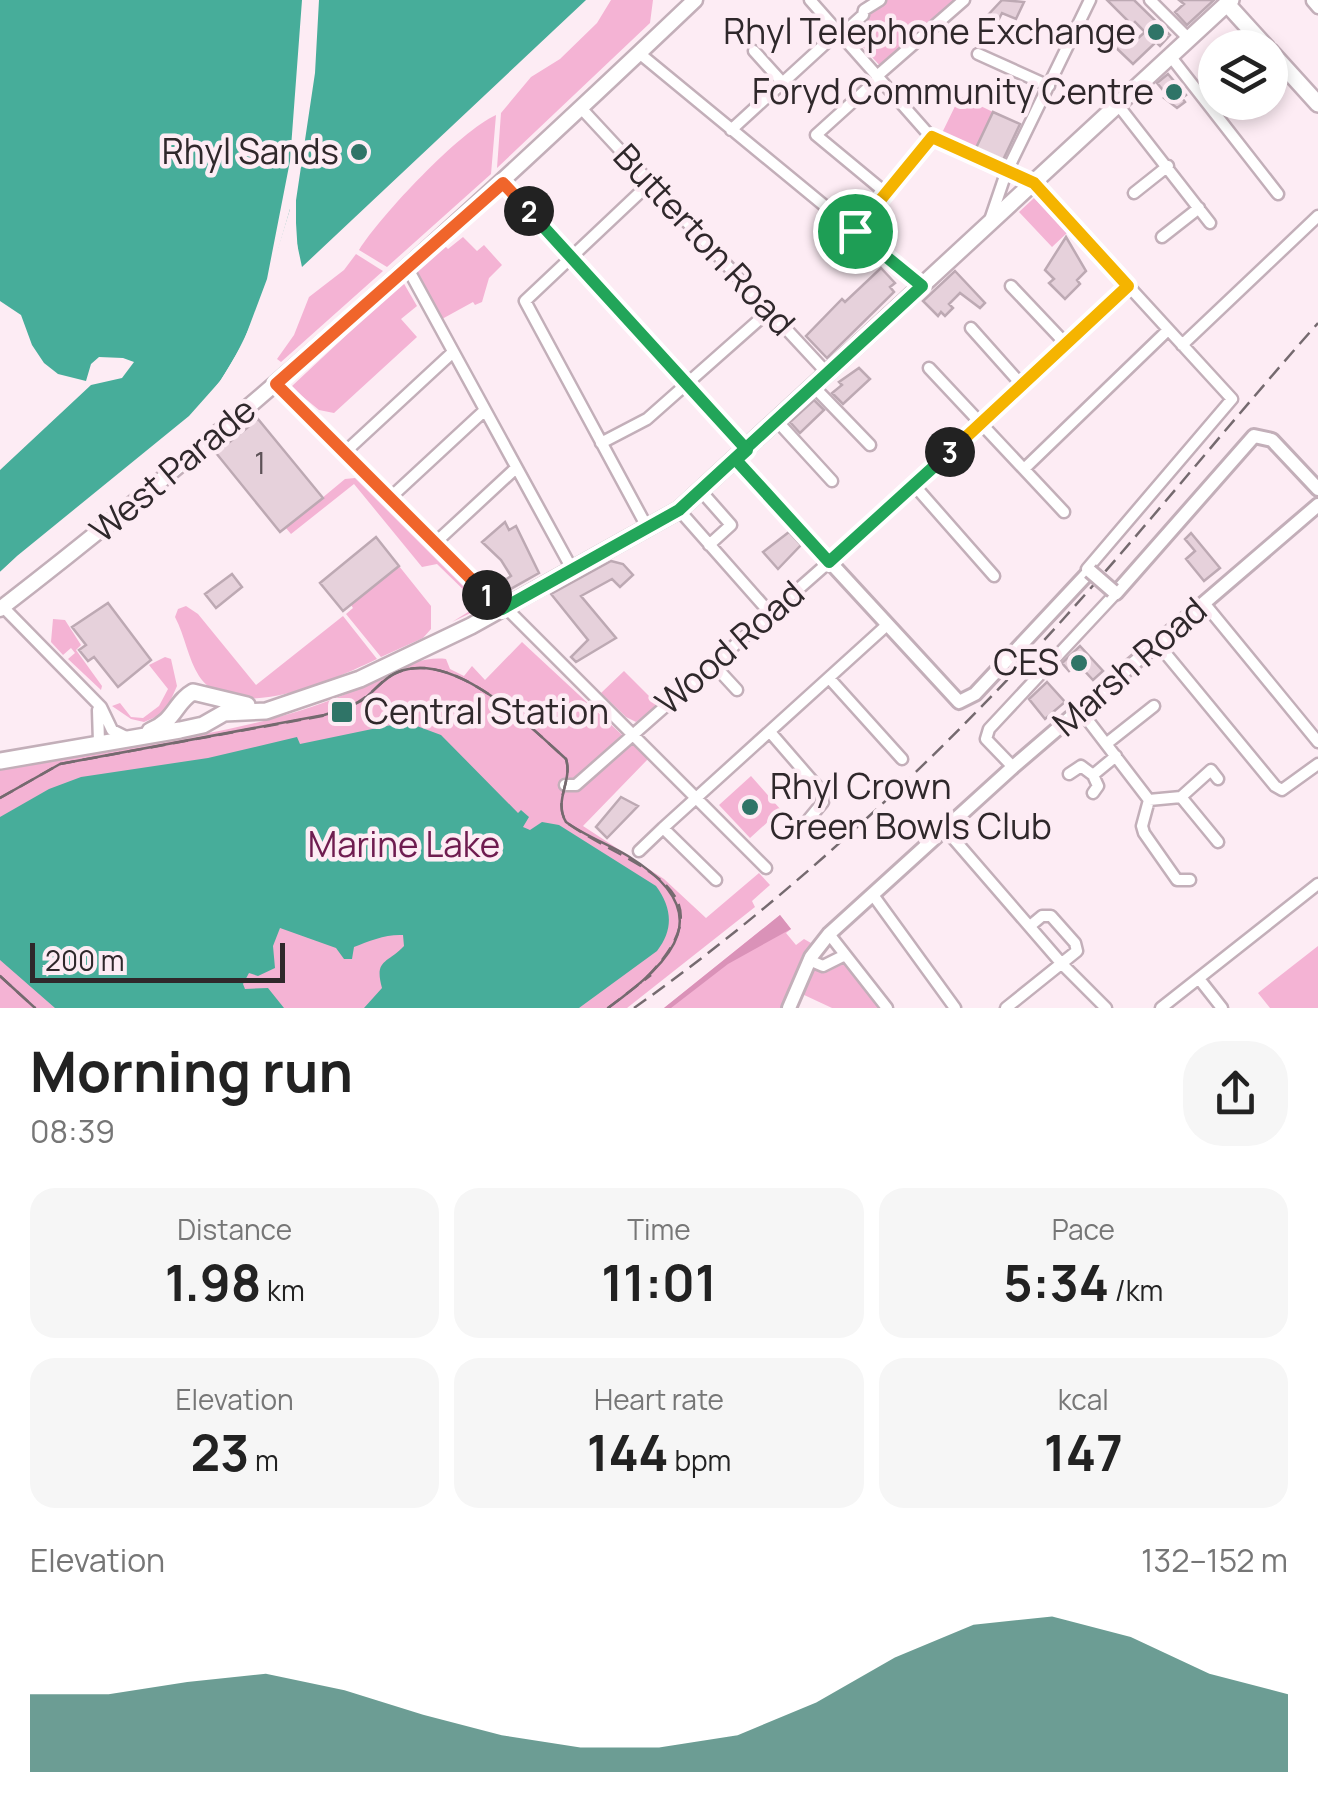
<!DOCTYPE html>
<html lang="en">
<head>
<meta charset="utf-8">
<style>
	body { margin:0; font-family:Manrope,sans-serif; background:#f6f6f6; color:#222; height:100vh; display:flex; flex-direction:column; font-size:38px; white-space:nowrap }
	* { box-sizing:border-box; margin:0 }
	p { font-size:32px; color:#767676 }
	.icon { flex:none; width:55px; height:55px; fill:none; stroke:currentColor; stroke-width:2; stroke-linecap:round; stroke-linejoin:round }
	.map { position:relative; height:1008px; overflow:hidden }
	.panel { display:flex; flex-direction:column; background:#fff; flex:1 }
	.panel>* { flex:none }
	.controls { position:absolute; left:1198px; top:30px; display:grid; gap:20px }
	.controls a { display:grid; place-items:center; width:90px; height:90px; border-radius:50%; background:#fff; box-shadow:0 5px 15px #0003; font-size:50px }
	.scale { position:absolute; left:30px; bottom:25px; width:255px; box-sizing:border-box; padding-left:10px; border:5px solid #2f282b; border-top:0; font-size:28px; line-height:35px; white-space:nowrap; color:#2f282b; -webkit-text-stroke:8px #fdecf4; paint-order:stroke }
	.pin { position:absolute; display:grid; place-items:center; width:85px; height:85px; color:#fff; margin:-42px; border:5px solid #fff; border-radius:50%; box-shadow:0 2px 10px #0007 }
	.km { position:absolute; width:50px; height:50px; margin:-25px; border-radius:50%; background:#222; color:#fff; font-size:28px; line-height:50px; text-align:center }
	.round { display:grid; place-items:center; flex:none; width:105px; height:105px; border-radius:40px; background:#f6f6f6 }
	.overview { display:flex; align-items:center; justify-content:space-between; height:170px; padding:0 30px }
	h1 { font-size:55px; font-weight:700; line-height:75px }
	.stats { display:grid; grid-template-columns:repeat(3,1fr); gap:15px; height:170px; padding:10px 30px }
	.stats div { display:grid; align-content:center; border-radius:25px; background:#f6f6f6; text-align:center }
	.stats b { font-size:50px; font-weight:700 }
	.stats small { font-size:28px; font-weight:400 }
	.stats p { font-size:28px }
	.chart { height:280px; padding:20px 30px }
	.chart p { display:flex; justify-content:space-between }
	.chart svg { width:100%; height:180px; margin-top:10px; fill:#2f7467; opacity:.7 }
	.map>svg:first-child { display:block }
</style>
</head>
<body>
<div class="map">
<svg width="1318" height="1008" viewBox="0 0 1318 1008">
	<rect width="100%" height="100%" fill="#fdecf4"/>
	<path fill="#f4b3d4" d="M611,0H653L650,23L497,168L501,113L531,77L560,59L597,23Z
		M885,0H956L882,68L850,33Z
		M960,96L993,112L976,148L942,133Z
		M496,115L491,174L387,267L359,250C381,215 460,131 496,115Z
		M1034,198L1067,233L1052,247L1019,212Z
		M463,237L477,251L484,245L502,265L489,278L482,302L475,305L473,302L442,319L415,270L444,245L448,249Z
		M356,254L383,271L281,362L277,359L294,335L309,297L344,270Z
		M403,282L417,306L401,319L417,337L334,413L319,410L291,387Z
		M355,478L480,603L481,608L452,622L473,609L474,600L437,564L422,567L354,484L291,534L286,528L345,479Z
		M399,566L431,606V629L423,638L381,657L346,614L353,608L351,605Z
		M186,606L198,614L256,685L343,616L377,659C337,678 233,727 199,676C188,659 185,636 175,617L178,609Z
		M53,619L65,620L81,645L76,650L102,686L101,690L68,659L75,653L71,648L63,655L51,642Z
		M522,642L648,759L583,826L664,879L706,918L759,873L770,885L752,901L755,907L627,1008H0V769C115,745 237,739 346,694C377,681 412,655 446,659L450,669L464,676L472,666L485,680Z
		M165,657L171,659L177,686L165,713L144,722L131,719L112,706L120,703L131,717L143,718L159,706L168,689L149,665Z
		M624,671L658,705L636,722L626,717L601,693Z
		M751,776L781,810L750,838L719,805Z
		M780,915L791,929L786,933L796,945L804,939L811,943L802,956L782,1008H664Z
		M1318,946V1008H1270L1258,993Z
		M845,963L882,1008H832L802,994L813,970L827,972Z"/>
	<path fill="#da92b8" d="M780,915L791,929L728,964L671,1008H664Z"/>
	<path fill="#47ad9a" d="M0,0H586L302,267L296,239V190C275,255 259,324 220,381C168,454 67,511 0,572V470L91,385L122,378L134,362L123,358L99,357L91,364L86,381L58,374L44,363L32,345L21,315L0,301Z
		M406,722L441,735L518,813L521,810L529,817L523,827L530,830L542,822L559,825L656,886C672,908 674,929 657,951L579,1008H364L382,988C374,959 387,964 404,946L403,935C386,934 369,941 354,947L352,959H344L336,948L280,928L273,946L275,968L258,976L249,973L243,984L245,989L268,988L284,1008H55L0,960V817L49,789L81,777L208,758L297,737L300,744Z"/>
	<path fill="#fdecf4" d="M302,0H319L315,73L295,207L299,271L294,267L290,209L255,329L213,398L165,444L0,577V572L17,556L189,416L221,380L243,343L267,279L290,161Z"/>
	<path fill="#e6d1db" stroke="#bda9b3" stroke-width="2.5" d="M1002,0L1024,2L1016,19L1002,13L997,23L987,16Z
		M1107,0H1134L1170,35L1160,46L1156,42L1133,64L1111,43L1124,31L1135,41L1145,32L1135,22L1132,25Z
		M1179,0H1214L1187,25L1175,12L1184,4Z
		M1168,74L1186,95L1182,98L1185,102L1177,108L1164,98L1167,95L1157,83Z
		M993,112L1020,124L1003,160L976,148Z
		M830,225L862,252L851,265L818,239Z
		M1066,237L1086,271L1077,280L1080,284L1065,299L1049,283L1054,279L1045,270Z
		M881,268L895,283L890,287L894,292L827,358L806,336L842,299L845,302Z
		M955,271L985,303L980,308L960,293L949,304L953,308L945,316L941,312L938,316L923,301Z
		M859,368L870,379L843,404L832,393L842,385L839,382Z
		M814,400L824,410L800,433L790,422Z
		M258,419L323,498L280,532L216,453Z
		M505,522L509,530L516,526L539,573L500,595L493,588L511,576L501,560L482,542Z
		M789,532L801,545L778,569L763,552Z
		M1191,533L1220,568L1204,581L1186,559L1195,551L1185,539Z
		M376,537L399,566L343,611L320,583Z
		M611,561L623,564L633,575L620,587L612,579L581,596L616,638L576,662L571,657L588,640L551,594Z
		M232,574L242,587L216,608L205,594Z
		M108,603L151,660L118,687L94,657L88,661L79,650L86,645L72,627Z
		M1080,646L1103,671L1093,680L1078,664L1069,671L1062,663Z
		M1047,682L1065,702L1045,719L1029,699Z
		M621,797L638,806L607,838L596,827Z"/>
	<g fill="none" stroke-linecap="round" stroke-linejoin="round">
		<defs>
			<path id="minor" d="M810,0L931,137L1034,183L1232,399L1087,569
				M1150,0L1189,39
				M1312,1L1318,8
				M841,35L863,15L864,10L880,0
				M754,51L782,82
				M639,53L922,286
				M978,54L1049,86
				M1171,57L1278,194
				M877,76L964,0
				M879,78L816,135L886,193
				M1118,105L1210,223
				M580,107L828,374
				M731,130L838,32
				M503,183L747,449
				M1134,193L1168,166
				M991,217L1006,173L1090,0
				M855,231L931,137
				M1162,237L1199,208
				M407,267L572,569
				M1011,286L1065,343
				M971,328L1021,384
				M1182,345L1318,216
				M929,368L1064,512
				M276,384L502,609
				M814,387L870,445
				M778,422L832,481
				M601,443L647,419L769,311
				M344,453L452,353
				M1024,469L1168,330
				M914,485L994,576
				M701,491L731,525L709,545
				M390,498L484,411
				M679,510L770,613
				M647,527L525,301L651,182
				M435,543L516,468
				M1204,603L1318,742
				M3,607L101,707L112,730L126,737
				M505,607L766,868
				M1157,643L1275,786L1282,790L1318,764
				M713,664L737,690
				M829,678L902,759
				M98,710L99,742
				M1080,710L1149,800L1142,826L1144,833L1177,880H1190
				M770,732L822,792L823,802L809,819
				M1106,744L1154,706
				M1013,767L986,739L989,729L1116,593
				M1069,774L1081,766L1093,775L1116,756
				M1093,775L1098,786L1093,793
				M565,785H576L829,562L1128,286
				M1181,797L1218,842
				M1149,800L1181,797L1211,770L1218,779
				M946,830L1062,964L1106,1008
				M639,851L663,828
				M716,880L663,828L887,625
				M873,895L955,1008
				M829,934L887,1008
				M809,960L823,966L845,955
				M1200,980L1222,1008
				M1006,1008L1077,951L1075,943L1051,916H1042L1030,926
				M1161,1008L1318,884"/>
			<path id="tertiary" d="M736,460L959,702L975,694L1090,571
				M1113,591L1116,593L1254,436L1272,440L1318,489
				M789,1008L811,957L829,934L1013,767L1318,505"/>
			<path id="secondary" d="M0,609C244,421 471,213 695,0"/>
			<path id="primary" d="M1227,4L1267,48
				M1270,51L1318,104
				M150,731C175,721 175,702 193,692L247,705
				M0,761L180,730L203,725L224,713L266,711L360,679L471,626L679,510L1231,0"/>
		</defs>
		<use href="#minor" stroke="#c3afb9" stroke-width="15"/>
		<use href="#tertiary" stroke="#c3afb9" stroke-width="18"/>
		<use href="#secondary" stroke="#c3afb9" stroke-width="19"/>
		<use href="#primary" stroke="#c3afb9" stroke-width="20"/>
		<use href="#minor" stroke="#fff" stroke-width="10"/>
		<use href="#tertiary" stroke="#fff" stroke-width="12"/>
		<use href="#secondary" stroke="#fff" stroke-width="14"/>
		<use href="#primary" stroke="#fff" stroke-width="15"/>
		<path stroke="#756a6f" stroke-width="2.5" d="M0,798L60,764L324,715C336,711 351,707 361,701C375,692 381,679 398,672C455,650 528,725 566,759C573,781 553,800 566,822C585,836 608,844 628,856C719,912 676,959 608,1008
			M0,976L35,1008"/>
		<path stroke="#756a6f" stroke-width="2.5" stroke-dasharray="15 8" stroke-linecap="butt" d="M0,798L60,764L322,716C334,712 347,708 358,702C375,693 382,677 401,671C457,652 529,726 566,759C573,781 553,800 566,822C631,869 740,887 641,983
			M0,976L35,1008
			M608,1008L651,975
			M634,1008C787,900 941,756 1066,616C1152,520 1233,419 1318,323"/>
		<defs>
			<path id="tertiary-bridge" d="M1090,571L1113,591"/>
		</defs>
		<use href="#tertiary-bridge" stroke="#c3afb9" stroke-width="18" stroke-linecap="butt"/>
		<use href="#tertiary-bridge" stroke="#fff" stroke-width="12"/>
	</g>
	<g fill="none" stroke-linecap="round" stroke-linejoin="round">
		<defs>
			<path id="split-1" d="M487,595L502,609L679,510L922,286L855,231"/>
			<path id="split-2" d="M487,595L276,384L503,183L529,211"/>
			<path id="split-3" d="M529,211L747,450L736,460L829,562L950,452"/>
			<path id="split-4" d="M855,231L932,137L1034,183L1128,286L950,452"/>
		</defs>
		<use href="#split-1" stroke="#fff" stroke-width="20"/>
		<use href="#split-2" stroke="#fff" stroke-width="20"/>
		<use href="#split-3" stroke="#fff" stroke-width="20"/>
		<use href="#split-4" stroke="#fff" stroke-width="20"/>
		<use href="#split-1" stroke="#22a559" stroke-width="12"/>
		<use href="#split-2" stroke="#f0652b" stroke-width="12"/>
		<use href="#split-3" stroke="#22a559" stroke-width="12"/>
		<use href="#split-4" stroke="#f5b400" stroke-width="12"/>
	</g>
	<g fill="#2f7467" stroke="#fdecf4" stroke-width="4">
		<circle cx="1156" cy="32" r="10"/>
		<circle cx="1174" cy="92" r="10"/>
		<circle cx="359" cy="152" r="10"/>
		<circle cx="1079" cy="663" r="10"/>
		<rect x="330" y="700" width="24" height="24" rx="5"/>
		<circle cx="750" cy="807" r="10"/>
	</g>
	<g text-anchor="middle" stroke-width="9" stroke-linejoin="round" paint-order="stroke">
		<g font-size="30" fill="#5d5257">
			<text x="260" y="474">1</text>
		</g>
		<g font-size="35" fill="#2f282b" stroke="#fdecf4" text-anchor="end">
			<text x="1136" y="44">Rhyl Telephone Exchange</text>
			<text x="1154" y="104">Foryd Community Centre</text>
			<text x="339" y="164">Rhyl Sands</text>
			<text x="1059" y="675">CES</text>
			<text x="364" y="724" text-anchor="start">Central Station</text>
			<text x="770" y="799" text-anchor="start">Rhyl Crown<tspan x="770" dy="40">Green Bowls Club</tspan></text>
		</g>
		<g font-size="35" fill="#2f282b" stroke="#fdecf4">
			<text transform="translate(704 240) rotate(47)" y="12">Butterton Road</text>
			<text transform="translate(173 470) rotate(-40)" y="12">West Parade</text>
			<text transform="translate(730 648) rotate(-41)" y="12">Wood Road</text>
			<text transform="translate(1130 667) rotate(-41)" y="12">Marsh Road</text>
		</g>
		<g font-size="35" fill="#6f1c50" stroke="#fdecf4">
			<text x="404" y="857">Marine Lake</text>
		</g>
	</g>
</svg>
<div class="controls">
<a><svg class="icon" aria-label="layers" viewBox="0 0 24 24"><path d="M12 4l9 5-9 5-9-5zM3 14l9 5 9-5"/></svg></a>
</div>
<div class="scale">200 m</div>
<div class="pin" style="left:855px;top:231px;background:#1e9e55"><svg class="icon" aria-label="arrive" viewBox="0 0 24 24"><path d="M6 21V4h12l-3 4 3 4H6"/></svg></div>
<b class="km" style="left:487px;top:595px">1</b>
<b class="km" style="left:529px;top:211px">2</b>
<b class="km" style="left:950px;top:452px">3</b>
</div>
<section class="panel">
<div class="overview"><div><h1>Morning run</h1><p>08:39</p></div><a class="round"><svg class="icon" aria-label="share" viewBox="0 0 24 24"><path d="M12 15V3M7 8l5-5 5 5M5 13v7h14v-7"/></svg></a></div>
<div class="stats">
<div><p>Distance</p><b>1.98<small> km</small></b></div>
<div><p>Time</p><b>11:01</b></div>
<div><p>Pace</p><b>5:34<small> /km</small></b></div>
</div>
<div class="stats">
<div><p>Elevation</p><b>23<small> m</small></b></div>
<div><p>Heart rate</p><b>144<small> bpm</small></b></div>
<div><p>kcal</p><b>147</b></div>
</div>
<div class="chart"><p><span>Elevation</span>132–152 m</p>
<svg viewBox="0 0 160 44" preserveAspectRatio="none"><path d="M0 44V25L10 25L20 22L30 20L40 24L50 30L60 35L70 38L80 38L90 35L100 27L110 16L120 8L130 6L140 11L150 20L160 25V44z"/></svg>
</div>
</section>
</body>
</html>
